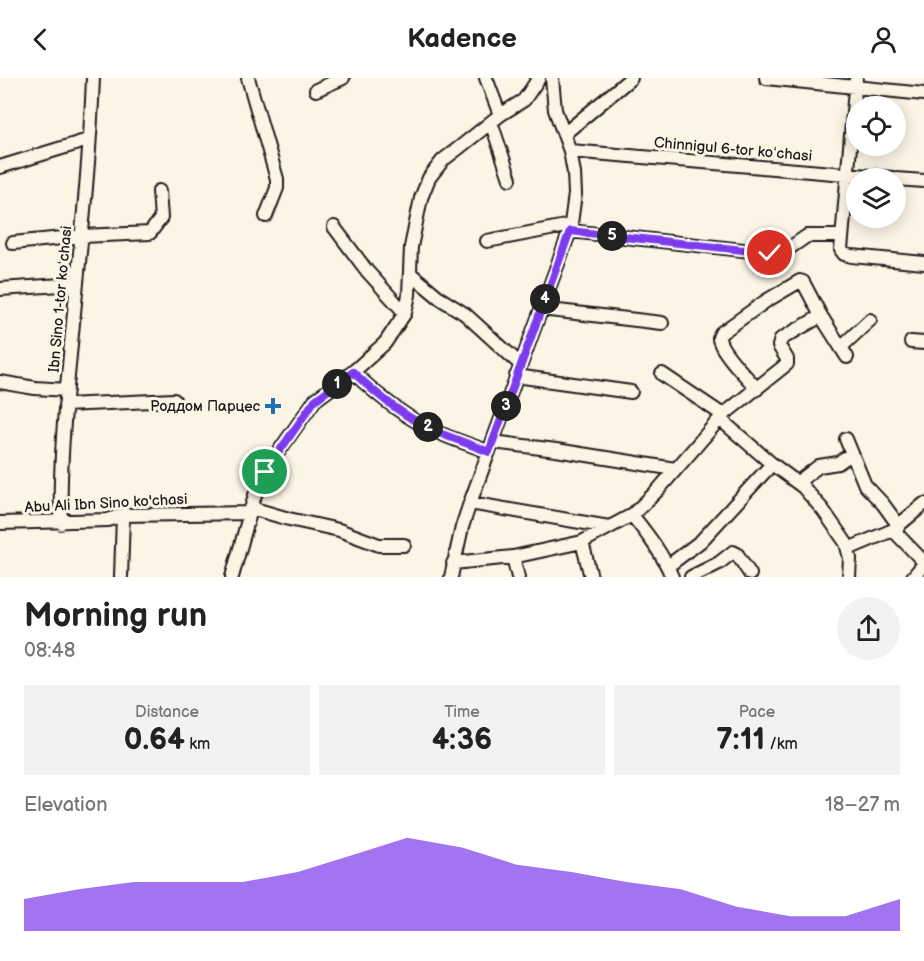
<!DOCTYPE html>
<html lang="en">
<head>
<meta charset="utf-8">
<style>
	body { margin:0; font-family:"Balsamiq Sans",sans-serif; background:#f2f2f2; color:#222; height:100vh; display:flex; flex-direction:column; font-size:22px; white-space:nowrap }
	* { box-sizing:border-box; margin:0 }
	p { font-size:20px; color:#767676 }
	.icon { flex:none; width:33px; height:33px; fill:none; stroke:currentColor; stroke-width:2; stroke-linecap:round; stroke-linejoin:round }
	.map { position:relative; height:499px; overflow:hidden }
	.drawer { display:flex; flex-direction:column; background:#fff; flex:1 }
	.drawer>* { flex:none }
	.tools { position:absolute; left:846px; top:18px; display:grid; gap:12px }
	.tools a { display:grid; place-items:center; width:60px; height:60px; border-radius:50%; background:#fff; box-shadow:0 3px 15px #0003; font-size:30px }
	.pin { position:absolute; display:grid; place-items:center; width:51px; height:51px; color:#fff; margin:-26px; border:3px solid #fff; border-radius:50%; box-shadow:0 2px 6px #0007 }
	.km { position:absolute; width:30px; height:30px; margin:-15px; border-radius:50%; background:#222; color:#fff; font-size:16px; line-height:30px; text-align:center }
	.round { display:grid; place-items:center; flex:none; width:63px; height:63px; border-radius:32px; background:#f2f2f2 }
	.headline { display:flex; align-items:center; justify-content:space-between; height:102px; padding:0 24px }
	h1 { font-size:33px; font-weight:600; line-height:45px }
	.stats { display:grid; grid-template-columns:repeat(3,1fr); gap:9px; height:102px; padding:6px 24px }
	.stats div { display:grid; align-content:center; border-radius:0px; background:#f2f2f2; text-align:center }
	.stats b { font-size:30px; font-weight:600 }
	.stats small { font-size:16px; font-weight:400 }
	.stats p { font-size:16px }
	.chart { height:168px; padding:12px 24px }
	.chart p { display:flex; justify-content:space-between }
	.chart svg { width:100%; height:108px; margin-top:6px; fill:#7c3aed; opacity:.7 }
	header { display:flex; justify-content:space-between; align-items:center; height:78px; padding:0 24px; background:#fff; font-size:27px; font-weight:600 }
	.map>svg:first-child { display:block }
</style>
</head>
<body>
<header><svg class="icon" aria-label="back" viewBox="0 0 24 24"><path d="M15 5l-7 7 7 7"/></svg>Kadence<svg class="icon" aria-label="person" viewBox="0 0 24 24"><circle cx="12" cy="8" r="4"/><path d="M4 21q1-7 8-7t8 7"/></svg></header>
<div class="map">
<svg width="924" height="499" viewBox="0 0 924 499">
	<rect width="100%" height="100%" fill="#fcf5e5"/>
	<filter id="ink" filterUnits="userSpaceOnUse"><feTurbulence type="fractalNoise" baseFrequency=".0167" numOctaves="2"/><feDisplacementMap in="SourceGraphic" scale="12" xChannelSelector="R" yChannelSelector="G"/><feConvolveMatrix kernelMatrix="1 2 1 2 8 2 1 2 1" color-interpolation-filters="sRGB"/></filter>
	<g filter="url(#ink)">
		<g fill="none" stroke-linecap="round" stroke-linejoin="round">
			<defs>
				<path id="minor" d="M248,0L277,101V110L266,138
					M486,0L500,37
					M766,0L924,16
					M856,0L841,172L844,176L852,178L924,185
					M316,12L343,0
					M491,44L510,101
					M564,56L631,0
					M570,73L893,100
					M0,89L88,62
					M896,101L924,103
					M334,149L367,193L405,235
					M570,153L770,175L788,171L807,158H840
					M487,163L571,147
					M13,165L82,158L150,155L161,140L159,113
					M411,196L441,221L465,236L520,286
					M0,211L77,206
					M541,231L662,245
					M911,264L924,265
					M841,269L870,242
					M353,294C378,318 405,340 437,354C454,362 472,367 489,374
					M662,296L723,337
					M516,298L631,314
					M0,304L35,310L67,312
					M757,311C748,300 724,277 720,264C718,260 719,259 721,255L766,223L800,203L803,204L821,238L847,279
					M65,327L174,322
					M721,342L772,386L803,409L823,432L846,465L850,480L849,499
					M846,361L865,407L883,426L899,448
					M493,364L556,372L675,391
					M798,404L819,388L838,385L851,376
					M470,425L609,449
					M251,430L289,441L339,452L379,467H404
					M632,437C647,456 663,476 672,499
					M0,445L108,442L123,437L250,435
					M61,445C59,378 67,311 73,245C81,164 90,81 93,0
					M893,452L924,484
					M582,464L591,499
					M848,471L893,452L924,426
					M513,479L518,499
					M453,485L513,479L582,464L632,437L658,412L723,337L787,286V281L779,268L781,261L821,238
					M668,488L701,463L772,386
					M121,499L123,437
					M232,499L255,417L272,383L315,322L353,294L385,265L405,235L409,217L411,169L421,120L429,100L443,82L460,69L500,37L524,22L539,0
					M451,499L462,449L470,425L570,153L575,116L574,95L570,73L555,32L552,0
					M691,499L719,485L733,474L737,476L750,496
					M913,499L924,486"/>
			</defs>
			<use href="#minor" stroke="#1c1c1c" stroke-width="16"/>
			<use href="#minor" stroke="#fcf5e5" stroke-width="12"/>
		</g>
	</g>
	<g fill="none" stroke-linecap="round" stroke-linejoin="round" filter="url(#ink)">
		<defs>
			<path id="route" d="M265,394L315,322L353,294C378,318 405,340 437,354C454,361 472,367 489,374L570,153L770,175"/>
		</defs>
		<use href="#route" stroke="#fff" stroke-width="12"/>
		<use href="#route" stroke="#7c3aed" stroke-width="8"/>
	</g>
	<path fill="#1f6fb2" stroke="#fcf5e5" stroke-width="2" d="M270 319h6v6h6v6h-6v6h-6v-6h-6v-6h6z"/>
	<g text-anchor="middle" stroke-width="6" stroke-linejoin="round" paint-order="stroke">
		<g font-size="15" fill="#1c1c1c" stroke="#fcf5e5">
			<text transform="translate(733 71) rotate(5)" y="5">Chinnigul 6-tor koʻchasi</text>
			<text transform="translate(60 221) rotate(-85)" y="5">Ibn Sino 1-tor koʻchasi</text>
			<text transform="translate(106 425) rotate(-3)" y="5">Abu Ali Ibn Sino ko'chasi</text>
		</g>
		<g font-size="15" fill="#1c1c1c" stroke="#fcf5e5" text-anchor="end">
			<text x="260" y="333">Роддом Парцес</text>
		</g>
	</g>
</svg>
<div class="tools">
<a><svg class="icon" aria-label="locate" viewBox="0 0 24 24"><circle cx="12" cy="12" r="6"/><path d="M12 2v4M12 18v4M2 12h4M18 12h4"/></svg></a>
<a><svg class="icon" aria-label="layers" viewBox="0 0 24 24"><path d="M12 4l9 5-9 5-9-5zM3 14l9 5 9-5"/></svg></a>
</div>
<div class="pin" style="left:265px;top:394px;background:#1e9e55"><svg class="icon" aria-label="arrive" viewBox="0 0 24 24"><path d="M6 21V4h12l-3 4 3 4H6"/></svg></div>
<div class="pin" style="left:770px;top:175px;background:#d93025"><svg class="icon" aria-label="check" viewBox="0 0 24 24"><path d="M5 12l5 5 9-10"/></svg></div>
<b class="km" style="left:337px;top:306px">1</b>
<b class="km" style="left:428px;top:349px">2</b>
<b class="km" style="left:506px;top:328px">3</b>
<b class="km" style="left:545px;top:221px">4</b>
<b class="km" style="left:612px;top:158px">5</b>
</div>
<section class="drawer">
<div class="headline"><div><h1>Morning run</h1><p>08:48</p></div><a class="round"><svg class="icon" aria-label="share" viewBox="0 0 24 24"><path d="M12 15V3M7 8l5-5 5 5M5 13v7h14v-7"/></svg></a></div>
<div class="stats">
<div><p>Distance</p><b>0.64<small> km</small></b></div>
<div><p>Time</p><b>4:36</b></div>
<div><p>Pace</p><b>7:11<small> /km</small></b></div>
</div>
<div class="chart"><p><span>Elevation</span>18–27 m</p>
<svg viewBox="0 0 160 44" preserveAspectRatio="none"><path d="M0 44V31L10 27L20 24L30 24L40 24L50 20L60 13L70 6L80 10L90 17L100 20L110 24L120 27L130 34L140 38L150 38L160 31V44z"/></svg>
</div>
</section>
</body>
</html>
